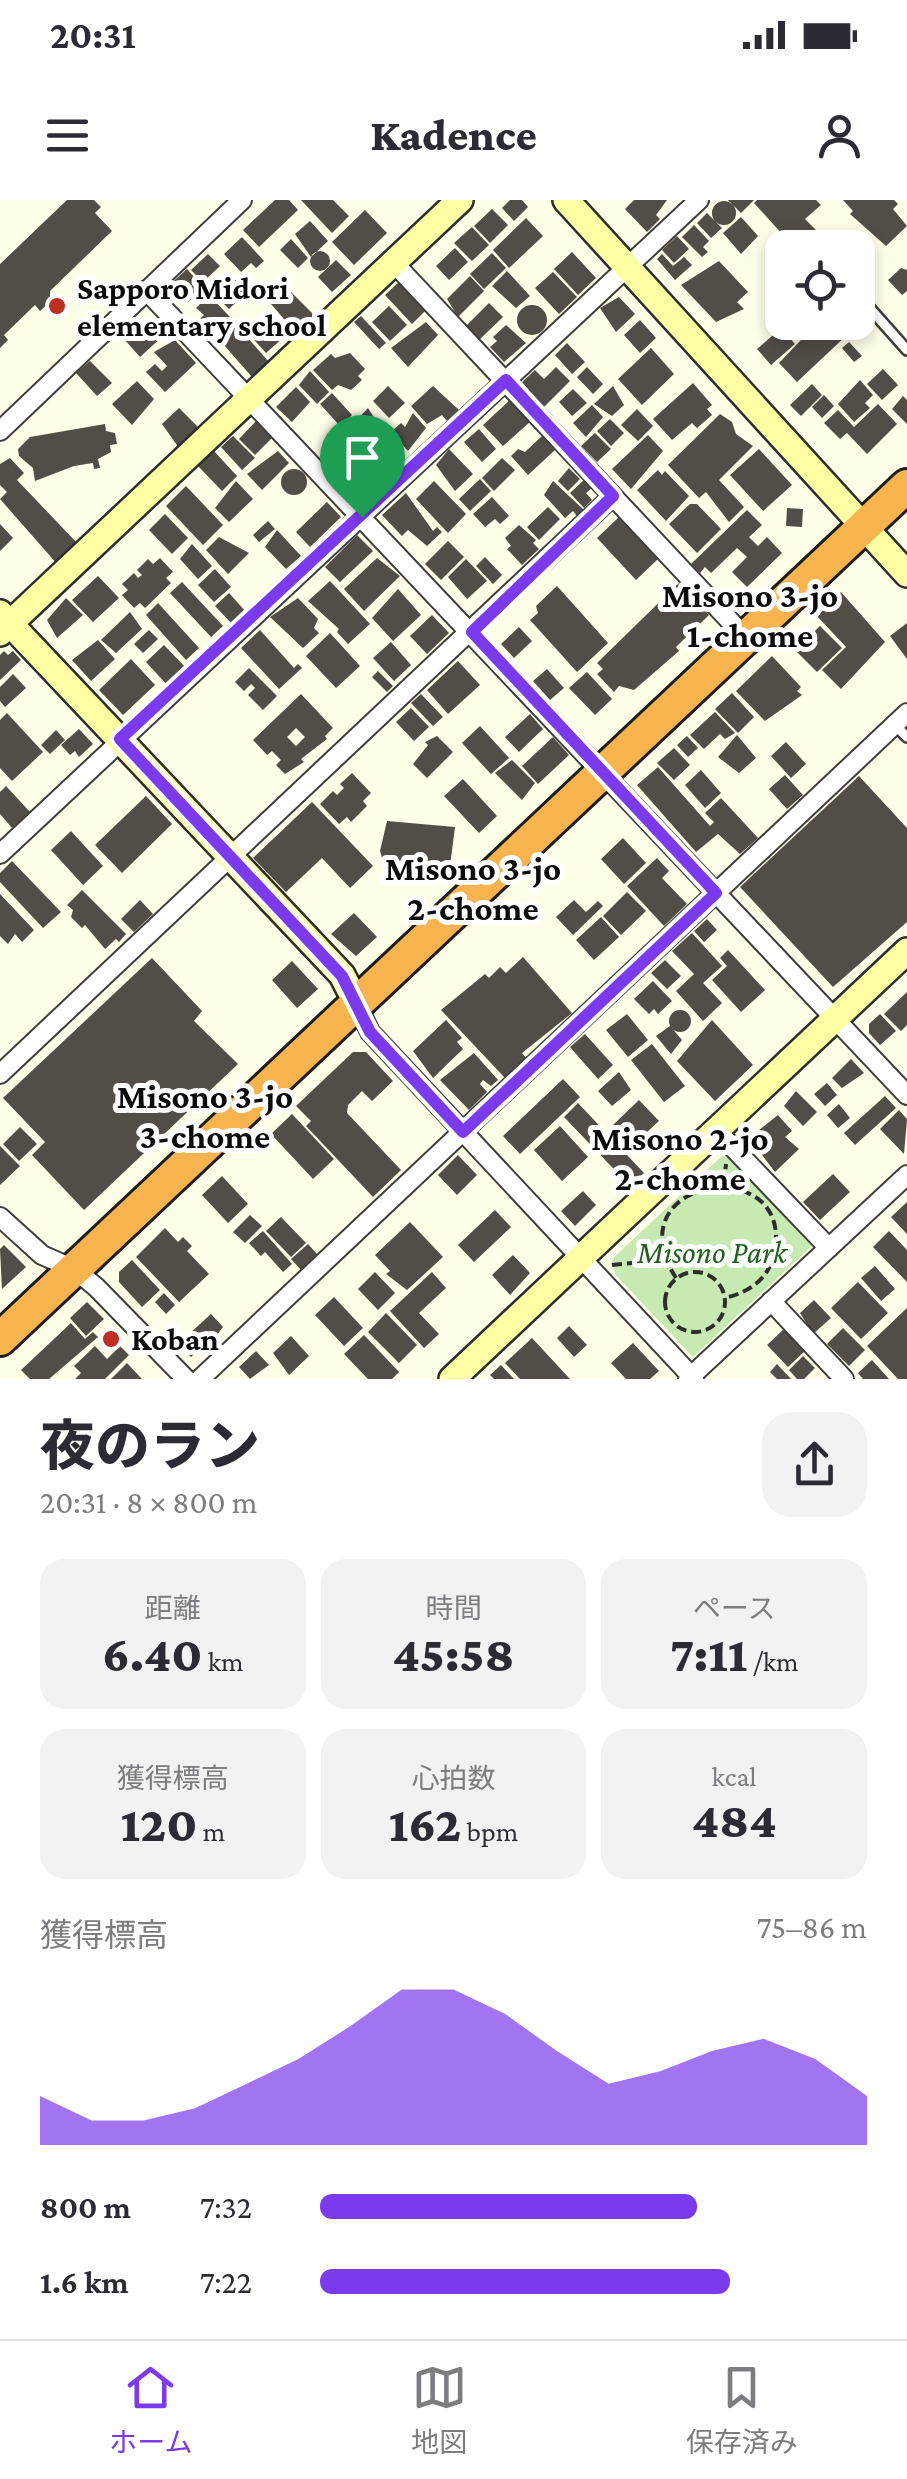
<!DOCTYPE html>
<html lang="ja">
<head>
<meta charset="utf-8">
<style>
	body { margin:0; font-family:"Crimson Pro","Noto Sans JP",serif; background:#f2f2f3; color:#2b2b33; height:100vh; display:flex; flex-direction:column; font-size:38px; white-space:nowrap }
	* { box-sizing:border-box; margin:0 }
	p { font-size:32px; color:#7c7c81 }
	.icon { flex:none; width:55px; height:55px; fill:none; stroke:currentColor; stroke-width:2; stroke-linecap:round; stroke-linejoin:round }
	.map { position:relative; height:1179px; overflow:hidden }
	.panel { display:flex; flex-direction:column; background:#fff; flex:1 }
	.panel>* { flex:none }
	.fabs { position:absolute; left:765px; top:30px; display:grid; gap:20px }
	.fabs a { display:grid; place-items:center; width:110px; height:110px; border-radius:20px; background:#fff; box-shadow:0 5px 15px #0003; font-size:50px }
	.pin { position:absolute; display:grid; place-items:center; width:85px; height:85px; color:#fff; margin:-102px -42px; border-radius:50% 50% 50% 0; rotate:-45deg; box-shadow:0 0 10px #0007 }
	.pin .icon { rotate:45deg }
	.round { display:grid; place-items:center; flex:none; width:105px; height:105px; border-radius:30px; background:#f2f2f3 }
	.overview { display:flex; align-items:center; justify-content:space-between; height:170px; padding:0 40px }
	h1 { font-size:55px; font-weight:800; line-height:75px }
	.stats { display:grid; grid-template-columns:repeat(3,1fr); gap:15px; height:170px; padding:10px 40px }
	.stats div { display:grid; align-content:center; border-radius:25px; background:#f2f2f3; text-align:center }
	.stats b { font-size:50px; font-weight:800 }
	.stats small { font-size:28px; font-weight:400 }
	.stats p { font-size:28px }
	.chart { height:280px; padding:20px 40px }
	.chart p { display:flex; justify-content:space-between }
	.chart svg { width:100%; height:180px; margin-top:10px; fill:#7c3aed; opacity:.7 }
	ul { padding:0 40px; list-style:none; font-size:32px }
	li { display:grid; grid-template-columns:160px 120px 1fr; align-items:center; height:75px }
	li i { height:25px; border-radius:12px; background:#7c3aed }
	.status { display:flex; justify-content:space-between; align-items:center; height:70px; padding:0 50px; background:#fff; direction:ltr }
	.status svg { height:28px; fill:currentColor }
	header { display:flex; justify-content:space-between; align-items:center; height:130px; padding:0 40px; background:#fff; font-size:45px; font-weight:800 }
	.tab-bar { display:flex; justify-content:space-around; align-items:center; height:140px; border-top:2px solid #e1e1e2; background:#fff; font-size:28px; color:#7c7c81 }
	.tab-bar a { display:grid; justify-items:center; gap:5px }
	.tab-bar .current { color:#7c3aed }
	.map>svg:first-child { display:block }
</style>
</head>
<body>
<div class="status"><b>20:31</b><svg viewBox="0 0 49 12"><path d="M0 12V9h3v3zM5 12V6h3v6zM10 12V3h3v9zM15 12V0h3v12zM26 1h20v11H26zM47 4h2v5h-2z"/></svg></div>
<header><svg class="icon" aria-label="menu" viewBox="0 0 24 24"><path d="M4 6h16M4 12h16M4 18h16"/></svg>Kadence<svg class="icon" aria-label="person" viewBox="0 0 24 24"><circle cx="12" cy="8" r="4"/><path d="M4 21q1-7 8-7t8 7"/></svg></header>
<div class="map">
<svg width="907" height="1179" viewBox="0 0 907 1179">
	<rect width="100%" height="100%" fill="#fffee8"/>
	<path fill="#c7e9b2" d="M722,956L733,957L812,1046L693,1157L615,1074L612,1059Z"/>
	<path fill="#534d47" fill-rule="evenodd" d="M67,0H94L101,7L95,13L112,31L50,91V102L40,111L35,105L4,135L8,140L0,148V64Z
		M275,0H289L298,10L259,47L243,30Z
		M301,0H333L349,16L332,33Z
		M510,0H522L528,7L514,21L502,8Z
		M634,0H667L656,15L660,19L647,32L625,9Z
		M728,0H754L741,13Z
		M757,0H816L821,5L805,19L818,32L804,45L800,40L793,46L754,3Z
		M843,0H894L898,4L893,9L907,26L886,46L850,14L853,11Z
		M712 13a12 12 0 1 1 24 0a12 12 0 1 1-24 0Z
		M492,9L508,25L490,43L474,26Z
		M365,10L387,33L354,65L332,42Z
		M707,13L722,28L711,38L697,23Z
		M741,17L758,36L741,54L723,33Z
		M526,18L543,36L509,68L493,50Z
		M310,21L328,41L311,57L295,34Z
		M694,25L709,41L703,47L708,52L702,57L682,37Z
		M472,27L489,45L472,61L454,43Z
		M677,36L689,49L674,63L662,50Z
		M242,37L264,61L256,68L251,63L241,72L224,54Z
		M291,39L308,58L298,68L280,50Z
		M455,48L468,62L449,80L436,66Z
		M310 61a10 10 0 1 1 20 0a10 10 0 1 1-20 0Z
		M572,52L596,78L578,95L554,69Z
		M492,53L506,68L484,89L470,74Z
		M208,54L220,66L203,82L191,70Z
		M662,54L673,66L684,57L692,65L675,80L657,59Z
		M336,60L351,75L332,92L318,77Z
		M719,61L748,92L737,102L744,109L716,122L681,85Z
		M901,68L907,70V91L902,95L888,80Z
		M187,69L204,88L188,102L182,96L177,100L166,88Z
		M507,71L530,96L516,108L492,86Z
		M553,72L577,97L559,114L535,88Z
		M230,74L247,92L229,109L211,91Z
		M470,76L484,91L458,117L447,99Z
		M399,82L426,110L412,124L385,95Z
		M287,88L314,115L296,133L271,104Z
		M209,95L230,117L213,135L198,120L204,115L196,108Z
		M619,97L635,114L616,132L600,108Z
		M489,103L503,117L479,140L466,126Z
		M517 120a15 15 0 1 1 30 0a15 15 0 1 1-30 0Z
		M389,106L407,125L390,141L372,122Z
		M361,116L386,143L379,149L354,122Z
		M264,117L283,138L266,153L247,132Z
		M146,119L163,136L140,157L124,139Z
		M640,120L656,138L640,153L624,135Z
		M233,121L269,162L252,177L216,136Z
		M426,122L438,135L408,167L391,148Z
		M818,122H836L847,135L797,182L779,163Z
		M506,125L526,143L504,162L490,147L497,141L493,137Z
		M781,128L795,144L771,165L757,149Z
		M175,140L196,163L165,192L146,172L155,164L162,171L167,166L154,152Z
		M849,142L862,156L854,162L842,148Z
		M567,143L585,162L572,174L555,155Z
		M651,148L674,174L642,205L618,179Z
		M350,153L365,169L358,176L362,180L351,190L338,185L332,190L313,170L331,154L335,158Z
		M90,161L112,183L97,196L76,173Z
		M556,167L570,181L543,208L522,182L535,170L544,179Z
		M587,167L603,184L593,194L577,177Z
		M883,169L898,185L882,200L867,184Z
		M310,171L329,192L317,204L299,185Z
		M860,180L873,195L865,203L870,208L854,222L838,204Z
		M137,181L154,199L132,225L112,204Z
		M693,183L712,205L707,209L712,215L697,228L692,223L672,240L653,219Z
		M812,184L822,195L801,216L790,205Z
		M388,186L405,203L389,218L373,201Z
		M433,186L459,210L447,221L442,215L427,224L411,206Z
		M613,186L624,205L612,216L594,204Z
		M296,187L310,202L292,222L276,207Z
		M573,189L587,203L572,216L559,202Z
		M332,193L352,215L340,226L320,204Z
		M824,195L834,206L822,218L812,207Z
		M903,196L907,200V224L892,209Z
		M511,199L531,221L503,246L483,225Z
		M878,204L897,224L867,254L847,233L840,239L824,223L838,210L854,227Z
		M592,205L603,217L586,237L573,223Z
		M179,208L199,228L179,248L162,224Z
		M368,208L378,224L365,237L352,225Z
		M637,209L653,226L638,241L621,225Z
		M413,213L426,228L408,251L391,232L401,223L405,227Z
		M720,214L732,222L736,234L753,246L719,280L744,307L729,322L706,292L699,298L668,265Z
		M610,219L624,233L611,246L597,231Z
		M256,221L272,238L255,255L239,239Z
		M105,224L106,231L115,233L117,244L110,245L111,252L98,259L100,268L94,269L93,263L74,266L35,281L33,268L19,256L18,249L30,237Z
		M479,229L496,249L482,262L464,242Z
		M595,233L611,249L597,262L581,246Z
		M648,235L663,251L631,289L612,269Z
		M233,236L255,258L242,270L221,247Z
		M542,236L555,250L528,275L511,256L518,249L525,252Z
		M354,239L370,261L360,270L368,278L351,289L336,269L351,255L345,248Z
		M387,244L402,259L390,270L376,255Z
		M449,249L473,274L455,291L436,265Z
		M759,249L792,285L763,311L730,275Z
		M214,251L237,276L222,291L198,266Z
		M278,251L289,263L262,290L247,274Z
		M10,258L24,273L17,280L79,345L58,365L0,299L7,292L0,285V264Z
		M502,258L515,270L494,291L482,278Z
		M569,268L580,279L568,291L558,281Z
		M281 282a13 13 0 1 1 26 0a13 13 0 1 1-26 0Z
		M658,270L662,275L665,271L689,296L666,321L637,290Z
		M480,279L491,291L470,311L459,299Z
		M584,280L592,288L586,293L592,300L584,308L570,293Z
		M236,281L253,299L229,322L215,308Z
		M434,281L466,314L448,333L416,299Z
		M553,281L584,310L577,316L573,311L565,318L544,295Z
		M186,286L223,325L203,345L166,306Z
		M406,293L433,331L437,327L442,332L427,346L408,330L402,336L382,315Z
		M492,297L509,316L500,324L495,319L485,327L473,314Z
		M327,302L341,317L310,347L296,332Z
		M690,304H697L721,329L697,353L669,324Z
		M548,307L560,319L539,340L527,327Z
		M787,308L803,309L802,327L786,326Z
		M747,310L762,325L749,337L758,346L767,337L782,353L747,387L732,372L747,357L737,348L711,373L705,367L700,373L691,364Z
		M165,314L188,338L172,354L149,330Z
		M619,317L658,359L636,380L597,338Z
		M268,321L275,329L259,342L253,335Z
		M0,324L13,338L0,351Z
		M519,325L536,340L533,343L539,349L522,365L507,349L511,346L505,338Z
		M277,330L301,356L286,369L265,347Z
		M357,335L373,351L340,382L325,367Z
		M219,337L249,353L228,374L206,350Z
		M448,341L464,357L441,380L425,364Z
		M192,344L212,366L198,379L180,359Z
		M485,357L502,375L493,384L476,366Z
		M160,358L173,372L166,378L171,383L145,408L140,403L134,408L122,395L128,390L122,384L134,373L138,378L142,375L137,370L148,359L153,364Z
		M377,358L400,376L364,411L344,389Z
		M466,359L487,381L467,399L448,377Z
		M215,369L231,387L214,402L198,385Z
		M98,376L119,398L93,422L72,400Z
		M330,381L370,424L348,444L337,432L339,429L308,401Z
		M182,382L223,426L211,437L170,393Z
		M679,383L709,415L676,447L679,451L634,490L619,486L614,492L597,474L603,469L597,463Z
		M557,386L608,443L577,472L530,420L538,413L536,406Z
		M398,389L421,415L393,441L372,418Z
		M841,392L885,442L841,489L822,470L846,447L817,416Z
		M229,393L246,412L232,424L215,406Z
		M66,398L83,415L57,438L47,420Z
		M298,398L318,419L314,428L319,433L303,448L270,417Z
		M158,403L199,448L186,460L146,415Z
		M130,412L142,429L116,453L101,440Z
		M432,415L449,433L427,454L410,436Z
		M907,423V459L890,436Z
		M820,426L842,448L817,472L795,450Z
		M519,427L532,441L514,458L501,444Z
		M149,430L158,439L143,453L134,444Z
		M260,430L294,468L298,464L302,468L279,489L241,448Z
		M330,433L360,466L336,488L306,456Z
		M98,440L115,459L91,481L72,460Z
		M391,442L411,465L394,481L373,458Z
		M164,445L187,469L168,486L146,462Z
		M4,451L8,455L13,451L21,460L0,480V455Z
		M772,456L801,487L797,491L802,495L765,521L736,491Z
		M131,459L155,485L123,515L99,490Z
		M458,461L480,485L448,514L427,490Z
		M249,468L277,496L263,510L248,495L255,488L251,484L244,491L235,482Z
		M547,469L564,488L550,500L533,481Z
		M378,471L393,486L387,492L372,477Z
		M587,472L612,499L595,515L569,488Z
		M13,474L26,488L5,507L0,501V487Z
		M732,493L754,517L738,533L715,509Z
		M301,494L333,528L325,536L327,539L301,559L304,562L285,574L276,565L281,560L272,551L267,555L253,540ZM296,528L305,537L296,546L287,537Z
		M421,494L443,517L433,526L411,503Z
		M411,508L429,527L414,541L396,522Z
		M715,512L735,533L725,539L720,534L704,549L690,535Z
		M7,513L43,552L12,581L0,568V520Z
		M530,514L543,529L519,552L505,537Z
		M480,526L509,558L491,574L462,543Z
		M79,529L93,544L79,557L75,551L70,555L61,545Z
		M56,530L65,540L50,554L41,545Z
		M737,535L756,558L739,573L718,557Z
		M437,536L453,552L427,578L413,564L428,545L425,542Z
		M687,536L698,548L688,557L677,545Z
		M553,537L569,555L538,584L522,566Z
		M786,542L806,564L791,578L771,556Z
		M674,548L690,565L674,580L657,563Z
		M512,560L535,583L522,600L495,573Z
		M658,567L710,626L714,622L705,613L721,598L758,638L740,654L718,634L696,652L637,585Z
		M701,570L721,593L705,608L685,585Z
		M352,573L371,593L363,601L367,606L351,622L347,617L339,624L320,604L333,591L337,595L344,588L340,584Z
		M785,575L803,595L787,609L769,589Z
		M859,576L907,628V722L833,787L740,687Z
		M463,579L497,616L479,633L444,596Z
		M6,586L30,612L12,628L0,614V592Z
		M146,596L172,624L122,673L95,645Z
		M312,602L373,666L350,688L322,658L286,692L253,658Z
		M387,621L455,627L450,666L383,661L380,651Z
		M71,631L103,666L83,685L51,650Z
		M623,638L646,663L624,684L601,659Z
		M657,658L669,671L662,678L687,704L664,726L627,686Z
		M12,661L61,712L43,728L0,682V673Z
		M82,690L126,734L119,742L116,739L105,749L85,725L82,728L71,717L73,710L67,705Z
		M627,692L646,711L621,735L603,716Z
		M0,694L34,730L22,742L15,734L8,744L0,736Z
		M140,700L153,714L134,732L121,719Z
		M574,700L586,712L598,701L603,706L573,735L556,717Z
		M354,713L377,737L356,756L331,734Z
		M601,717L619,737L594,760L576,740Z
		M707,719L717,730L704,742L694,731Z
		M692,733L722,766L703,783L722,803L703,821L676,791L694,774L672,751Z
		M728,750L765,790L741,812L712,780L727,766L720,758Z
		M523,757L572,813L522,853L526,858L505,878L441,810L485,774L489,778L500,767L506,773Z
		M152,758L202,811L194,821L238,864L84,1010L32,955L45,942L3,898Z
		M665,760L681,776L667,789L651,773Z
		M292,761L318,789L297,808L272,780Z
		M653,781L672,801L658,814L654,809L649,814L634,799Z
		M907,792V825L901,831L884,814Z
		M669 821a11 11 0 1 1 22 0a11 11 0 1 1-22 0Z
		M627,814L648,840L628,857L606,830Z
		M880,814L896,831L880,845L869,833V824Z
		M446,820L462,838L457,842L463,849L433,878L413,851Z
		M712,820L753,865L715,901L677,861Z
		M670,826L682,840L671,854L656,836Z
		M585,834L613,865L598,879L570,847Z
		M652,844L685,886L664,902L631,860Z
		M353,852H366L393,881L372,901L362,891L348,905L347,913L401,970L373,997L306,926L311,921L296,906Z
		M474,853L498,880L491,886L483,880L480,884L487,892L469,910L440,880Z
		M851,859L864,873L842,888L832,878Z
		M619,872L631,890L612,906L598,891Z
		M563,879L580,897L520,954L503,936Z
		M827,883L837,895L825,906L814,894Z
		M796,891L817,912L803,926L784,906Z
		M885,896L896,908L855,945L844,933Z
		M639,900L659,921L633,945L613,925Z
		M578,903L644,973L630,986L564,917Z
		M839,904L850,918L838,928L827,915Z
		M899,910L907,919L904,954L880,929Z
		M292,914L334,959L313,979L271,934Z
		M778,915L792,931L785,937L799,949L775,972L749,938Z
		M560,926L588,957L562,981L534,950Z
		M20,927L37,944L19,961L3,944Z
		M0,946L20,966L0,985Z
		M458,955L477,975L457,995L438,975Z
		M833,974L850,992L820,1020L803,1002Z
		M222,976L248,1004L228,1023L202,995Z
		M583,991L596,1005L575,1026L561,1011Z
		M907,1002V1034L891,1017Z
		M495,1010L511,1027L474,1062L458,1045Z
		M250,1015L262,1026L245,1043L233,1032Z
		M281,1017L306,1043L291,1057L266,1031Z
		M410,1022L443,1057L407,1090L386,1074L390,1071L375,1055Z
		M165,1028L178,1042L183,1037L192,1046L187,1051L209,1074L179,1102L136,1057Z
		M263,1031L292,1064L283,1072L265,1052L261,1056L249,1043Z
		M889,1031L907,1050V1082L873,1047Z
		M308,1044L317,1054L301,1070L291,1059Z
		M4,1045L26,1067L2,1089L0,1049Z
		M513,1055L530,1073L510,1095L492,1075Z
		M132,1060L160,1090L142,1107L119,1082V1072Z
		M875,1066L895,1089L881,1101L861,1078Z
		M375,1072L395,1093L378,1110L358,1089Z
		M432,1072L446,1088L419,1113L439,1134L424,1148L390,1111Z
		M858,1082L888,1113L861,1139L831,1108Z
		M164,1093L175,1105L166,1114L155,1102Z
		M334,1097L363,1128L344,1146L315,1115Z
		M814,1100L831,1118L813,1134L800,1113Z
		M87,1102L104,1119L86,1136L70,1118Z
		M907,1108V1179H898L867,1146Z
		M386,1113L417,1145L399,1163L368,1132Z
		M211,1114L223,1127L207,1148L204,1145L191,1157L178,1144Z
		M71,1123L85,1139L93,1132L98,1137L49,1179H30L21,1170Z
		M569,1126L587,1145L574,1157L557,1138Z
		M112,1128L122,1139L111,1150L101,1139Z
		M785,1128L806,1150L788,1167L767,1145Z
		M843,1128L865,1150L849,1166L827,1144Z
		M364,1135L399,1172L392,1179H368L344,1154Z
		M291,1136L309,1156L289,1175L273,1153Z
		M532,1138L570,1179H520L505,1163Z
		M633,1143L659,1171L650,1179H626L611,1163Z
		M95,1146L107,1159L120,1146L129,1155L105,1179H75L81,1173L74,1166Z
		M256,1151L269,1165L250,1179L239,1167Z
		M803,1156L815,1168L804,1179H797L789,1170Z
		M872,1160L889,1179H863L858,1173Z
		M127,1163L142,1179H111Z
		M777,1164L791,1179H777L770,1172Z
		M501,1165L514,1179H494L490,1175Z"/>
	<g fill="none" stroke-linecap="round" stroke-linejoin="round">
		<defs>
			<path id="lane" d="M858,95L907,150
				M895,525L907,537"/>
			<path id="street" d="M394,63L746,438
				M146,90L907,895
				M0,231L242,0
				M0,654L699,0
				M356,802L370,832L694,1179
				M0,874L613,296
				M717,931L829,1048
				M0,1017L42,1055L74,1069L96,1087L186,1179
				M771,1101L844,1179
				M200,1179L907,513
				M688,1179L907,975"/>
			<path id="secondary" d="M566,0L907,374
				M0,413L342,775L356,802
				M0,433L460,0
				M452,1179L907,751"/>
			<path id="highway" d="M0,1139L907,286"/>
		</defs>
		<use href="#lane" stroke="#3e3e3e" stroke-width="14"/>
		<use href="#street" stroke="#3e3e3e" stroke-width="22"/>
		<use href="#secondary" stroke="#2d2d2d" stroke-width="30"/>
		<use href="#highway" stroke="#1c1c1c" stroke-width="38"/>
		<path stroke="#2d2d2d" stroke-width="4" stroke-dasharray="10 5" stroke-linecap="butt" d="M811,44L815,48
			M724,984L726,964
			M612,1065L651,1061L664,1052
			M665 1102a30 30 0 1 1 60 0a30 30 0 1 1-60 0Z
			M676,1078C611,975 797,951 774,1054C768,1080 749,1092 725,1098"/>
		<use href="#lane" stroke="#fff" stroke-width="9"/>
		<use href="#street" stroke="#fff" stroke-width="18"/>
		<use href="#secondary" stroke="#fdffa3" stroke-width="25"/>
		<use href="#highway" stroke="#f7b34e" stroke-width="32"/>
	</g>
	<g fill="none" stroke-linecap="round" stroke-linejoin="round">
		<defs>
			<path id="route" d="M506,180L613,296L472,432L716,693L463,932L370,832L342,776L120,539Z"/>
		</defs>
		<use href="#route" stroke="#fff" stroke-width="20"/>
		<use href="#route" stroke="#7c3aed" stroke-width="12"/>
	</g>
	<g fill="#bc2f22" stroke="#fff" stroke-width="4">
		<circle cx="57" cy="106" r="10"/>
		<circle cx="111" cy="1139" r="10"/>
	</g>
	<g text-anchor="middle" stroke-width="10" stroke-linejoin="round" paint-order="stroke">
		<g font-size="32" font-weight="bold" fill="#0b0b0b" stroke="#fff" text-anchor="start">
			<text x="77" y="99">Sapporo Midori<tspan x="77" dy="37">elementary school</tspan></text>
			<text x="131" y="1150">Koban</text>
		</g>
		<g font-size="32" font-style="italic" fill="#20621b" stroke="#fff">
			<text x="712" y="1063">Misono Park</text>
		</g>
		<g font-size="35" font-weight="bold" fill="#0b0b0b" stroke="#fff">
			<text x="750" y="407">Misono 3-jo<tspan x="750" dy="40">1-chome</tspan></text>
			<text x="473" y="680">Misono 3-jo<tspan x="473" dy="40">2-chome</tspan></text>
			<text x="205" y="908">Misono 3-jo<tspan x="205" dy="40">3-chome</tspan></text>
			<text x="680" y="950">Misono 2-jo<tspan x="680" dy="40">2-chome</tspan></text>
		</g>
	</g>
</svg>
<div class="fabs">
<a><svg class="icon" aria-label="locate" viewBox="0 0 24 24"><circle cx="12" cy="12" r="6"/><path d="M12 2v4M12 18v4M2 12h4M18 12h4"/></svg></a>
</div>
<div class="pin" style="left:362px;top:317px;background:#1e9e55"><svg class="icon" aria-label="arrive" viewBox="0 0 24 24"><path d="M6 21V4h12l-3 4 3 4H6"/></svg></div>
</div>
<section class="panel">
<div class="overview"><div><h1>夜のラン</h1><p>20:31 · 8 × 800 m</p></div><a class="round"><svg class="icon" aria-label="share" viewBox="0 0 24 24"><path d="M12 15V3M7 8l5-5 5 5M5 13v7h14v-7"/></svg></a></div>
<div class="stats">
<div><p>距離</p><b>6.40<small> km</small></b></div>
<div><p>時間</p><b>45:58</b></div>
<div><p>ペース</p><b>7:11<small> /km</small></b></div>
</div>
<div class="stats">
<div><p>獲得標高</p><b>120<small> m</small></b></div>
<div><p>心拍数</p><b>162<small> bpm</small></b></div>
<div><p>kcal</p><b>484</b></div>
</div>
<div class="chart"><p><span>獲得標高</span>75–86 m</p>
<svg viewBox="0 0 160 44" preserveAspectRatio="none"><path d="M0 44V32L10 38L20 38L30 35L40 29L50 23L60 15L70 6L80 6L90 12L100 21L110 29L120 26L130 21L140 18L150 23L160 32V44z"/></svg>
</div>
<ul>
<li><b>800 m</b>7:32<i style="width:69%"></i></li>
<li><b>1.6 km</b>7:22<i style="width:75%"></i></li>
</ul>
</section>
<nav class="tab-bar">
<a class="current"><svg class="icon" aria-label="home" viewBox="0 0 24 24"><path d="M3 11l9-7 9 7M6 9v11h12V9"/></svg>ホーム</a>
<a><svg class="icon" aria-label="map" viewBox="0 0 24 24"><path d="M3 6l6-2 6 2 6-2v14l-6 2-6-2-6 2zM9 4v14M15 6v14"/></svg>地図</a>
<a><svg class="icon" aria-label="saved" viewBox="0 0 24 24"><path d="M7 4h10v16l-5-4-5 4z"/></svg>保存済み</a>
</nav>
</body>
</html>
